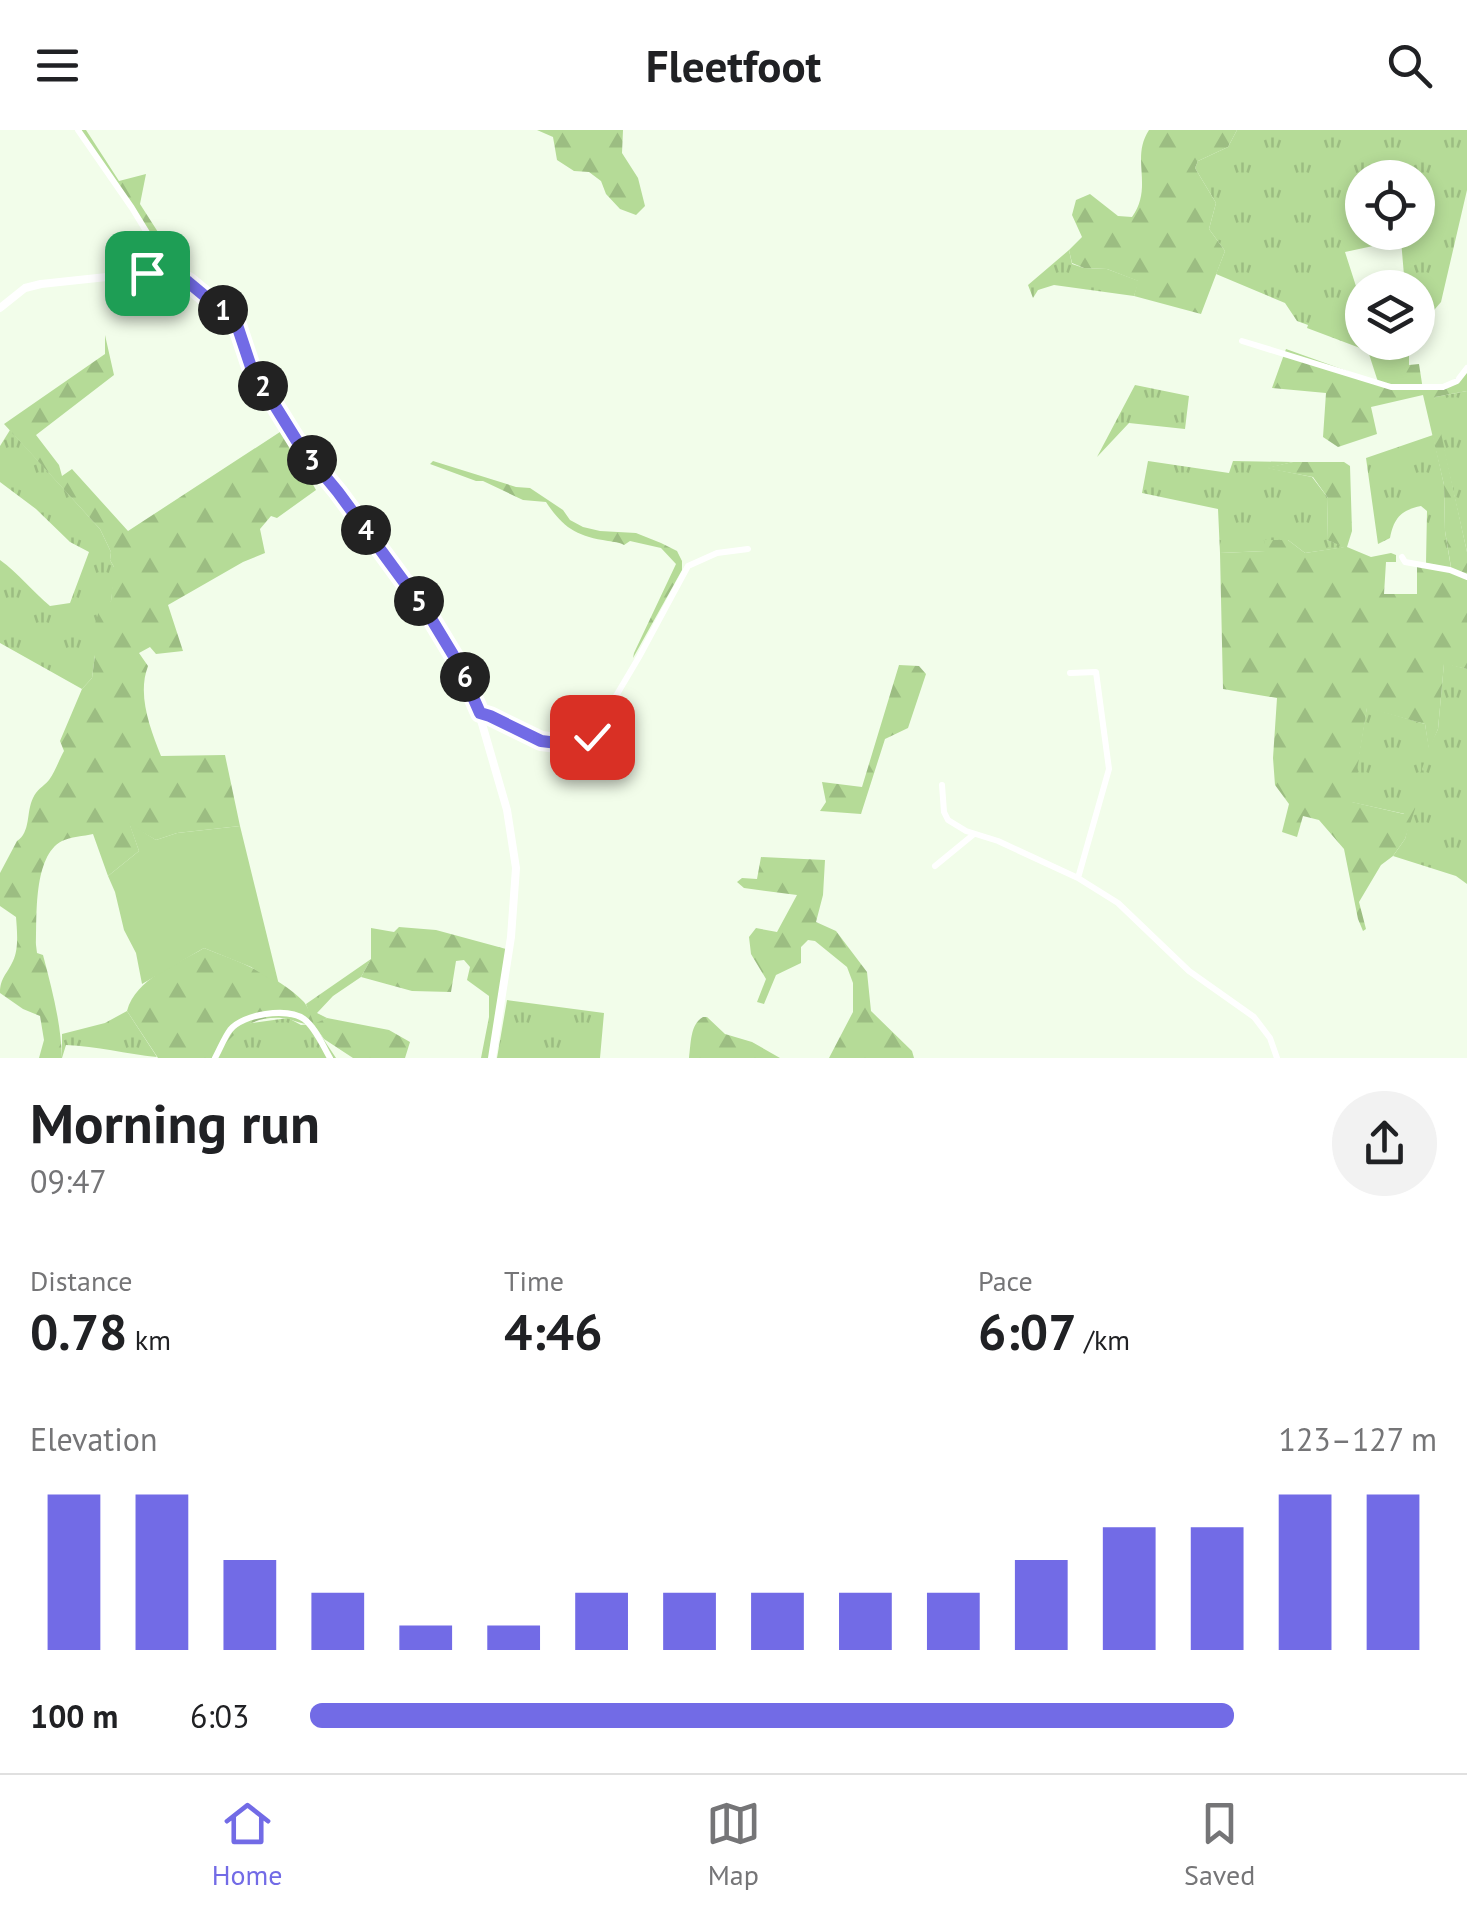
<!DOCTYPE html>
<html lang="en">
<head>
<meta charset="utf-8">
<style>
	body { margin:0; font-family:"PT Sans",sans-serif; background:#f2f2f2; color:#202124; height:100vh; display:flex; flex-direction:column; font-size:38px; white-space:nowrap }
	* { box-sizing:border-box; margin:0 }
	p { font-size:32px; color:#757577 }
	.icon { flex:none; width:55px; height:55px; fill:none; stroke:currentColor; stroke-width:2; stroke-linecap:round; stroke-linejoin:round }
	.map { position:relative; height:928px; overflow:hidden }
	.drawer { display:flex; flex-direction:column; background:#fff; flex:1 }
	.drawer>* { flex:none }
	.controls { position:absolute; left:1345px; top:30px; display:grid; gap:20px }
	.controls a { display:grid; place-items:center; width:90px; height:90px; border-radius:50%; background:#fff; box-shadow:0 5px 15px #0003; font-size:50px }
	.pin { position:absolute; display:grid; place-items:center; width:85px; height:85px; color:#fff; margin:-42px; border-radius:20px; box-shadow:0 5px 15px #0006 }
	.km { position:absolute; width:50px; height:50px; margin:-25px; border-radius:50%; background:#222; color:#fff; font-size:28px; line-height:50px; text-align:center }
	.round { display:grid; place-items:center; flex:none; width:105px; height:105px; border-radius:52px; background:#f2f2f2 }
	.summary { display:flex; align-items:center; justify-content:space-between; height:170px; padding:0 30px }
	h1 { font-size:55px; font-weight:600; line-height:75px }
	.figures { display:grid; grid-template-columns:repeat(3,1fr); gap:15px; height:170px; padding:10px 30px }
	.figures div { display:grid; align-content:center }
	.figures b { font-size:50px; font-weight:600 }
	.figures small { font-size:28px; font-weight:400 }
	.figures p { font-size:28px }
	.chart { height:280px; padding:20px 30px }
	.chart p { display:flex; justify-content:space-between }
	.chart svg { width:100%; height:180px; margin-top:10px; stroke:#726be6; stroke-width:6 }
	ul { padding:0 30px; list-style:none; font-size:32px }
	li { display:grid; grid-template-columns:160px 120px 1fr; align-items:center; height:75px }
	li i { height:25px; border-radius:12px; background:#726be6 }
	header { display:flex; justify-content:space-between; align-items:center; height:130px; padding:0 30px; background:#fff; font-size:45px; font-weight:600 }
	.tabs { display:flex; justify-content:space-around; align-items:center; height:140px; border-top:2px solid #e0e0e0; background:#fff; font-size:28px; color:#757577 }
	.tabs a { display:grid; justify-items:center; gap:5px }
	.tabs .current { color:#726be6 }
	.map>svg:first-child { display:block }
</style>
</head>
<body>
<header><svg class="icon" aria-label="menu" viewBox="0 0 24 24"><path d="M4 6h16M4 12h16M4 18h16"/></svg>Fleetfoot<svg class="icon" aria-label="search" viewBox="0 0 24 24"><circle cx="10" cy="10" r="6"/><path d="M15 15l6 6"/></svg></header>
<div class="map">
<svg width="1467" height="928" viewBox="0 0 1467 928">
	<defs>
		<pattern id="grass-tufts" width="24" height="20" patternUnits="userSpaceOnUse" patternTransform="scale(2.5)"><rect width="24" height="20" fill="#b5db97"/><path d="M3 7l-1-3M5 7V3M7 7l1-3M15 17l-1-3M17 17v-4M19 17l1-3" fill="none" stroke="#9cbd82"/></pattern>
		<pattern id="forest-firs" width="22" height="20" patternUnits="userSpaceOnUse" patternTransform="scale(2.5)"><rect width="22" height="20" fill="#b5db97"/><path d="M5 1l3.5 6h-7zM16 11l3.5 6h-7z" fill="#9cbd82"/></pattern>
	</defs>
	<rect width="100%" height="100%" fill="#f2fdea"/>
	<path fill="url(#grass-tufts)" fill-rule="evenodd" d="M1237,0H1467V60L1441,172L1429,186L1418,193V158L1405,157L1401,110L1345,122L1362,175V212L1371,213L1368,221L1307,198L1308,195L1297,191L1285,173L1216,144L1225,121L1209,99L1216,73L1195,38L1198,31L1228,17ZM1362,48H1418V102H1362Z
		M1069,120L1072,134L1084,138L1107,139L1139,151L1134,166L1054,155L1038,160L1033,168L1028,155Z
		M1135,255L1189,266L1185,299L1129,293L1097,327Z
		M1467,261V422L1433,271L1435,267Z
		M10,300L100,399L111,422L110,430L114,437V449L111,471L95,525L92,548L82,559L0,513V430C18,443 32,461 50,476L70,473L89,422L70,412L36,379L0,352V316Z
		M1433,305L1444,355L1445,401L1451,438L1426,433L1427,381L1421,376C1401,380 1394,388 1390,408L1378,414L1366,328Z
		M1148,331L1229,343L1233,331L1293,332L1268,338L1312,347L1328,368L1327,410L1346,417L1305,423L1288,410H1265L1266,421L1220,423L1218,379L1142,363Z
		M1444,533L1467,539V754L1456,746L1393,726L1405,709L1424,637L1405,684L1351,672L1367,577L1425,594L1429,618L1438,599Z
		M371,829L361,847L333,866L317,883L327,888L314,895L336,928H213L228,909L245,894L288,888L301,895L313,894L306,874Z
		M507,870L604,883L600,928H497Z
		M127,881L157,927C126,924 97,916 66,915L62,928V904L105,893Z"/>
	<path fill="url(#forest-firs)" d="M81,0H86L119,51L146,44L140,74L181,138L214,168L174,140Z
		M537,0H623L622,23L638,48L645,76L636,85L620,79L606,64L601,51L589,42L574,41L557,30L553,7Z
		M1149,0H1237L1228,17L1198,31L1195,38L1216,73L1209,99L1225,121L1201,184L1134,166L1138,151L1107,139L1084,138L1072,133L1069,120L1082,107L1072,85L1076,70L1090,64L1118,86L1132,87C1154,56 1130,29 1149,0Z
		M105,205L114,245L36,305L59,335L62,346L72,339L128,401L283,300L316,360L277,388L271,386L260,399L265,423L243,432L168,475L183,521L156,524L150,517L139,523L148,536C137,565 150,598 161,626L225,625L240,696L177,703L156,710L130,695L139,721L108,746L93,704C84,706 70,707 62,711C33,726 37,787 36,815L37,823L43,825C52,859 61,893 62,928H39L44,910L40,886L23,879L0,863C0,848 7,844 13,831C19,819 17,800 16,787L0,776V743L17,711C31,702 26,682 33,668C37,659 43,657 49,650C55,642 59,630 64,621L60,611L82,559L92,548L95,525V494L99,481L111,471L114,437L110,430L111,422L100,399L4,294L105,224Z
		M1371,213H1409V235L1419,234L1423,260L1446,256L1467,239V261L1435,267L1434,271L1467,422V539L1444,534L1438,599L1429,621L1425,594L1367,578L1352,672L1404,684L1425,631L1419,667L1405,709L1393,726L1381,735L1359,772L1366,799L1363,801L1358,789L1344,719L1319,690L1303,686L1297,707L1282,702L1289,674L1275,655L1273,628L1277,568L1223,559L1220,423L1265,421L1264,410H1288L1305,423L1344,417L1327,410L1328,368L1313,347L1265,338L1293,332H1344L1350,336L1352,401L1347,417L1371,427L1391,423L1396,425V432H1386L1384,464H1417V436L1426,433L1451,437L1445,401L1444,355L1423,265L1371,277L1377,304L1338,317L1323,307L1326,263L1272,258L1286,219L1378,252L1368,221Z
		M433,331L516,357L530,358L563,380L570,390L583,397L600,401L636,403L661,413L677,421L682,431V440L633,528L634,523L676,434L661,418L630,411L624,415C619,412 614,412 608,411C577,406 564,399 546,372L523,370L483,351H476L430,334Z
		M899,535L919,536L926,544L908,598L885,609L861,684L820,681L826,672L822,652L862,657Z
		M761,727L825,730L823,765L816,792L836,801L867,842L871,881L912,921L914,928H829L853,882V853L847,837L815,811L808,810L801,817V833L776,845L764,874L757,872L766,849L751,824L749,807L756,798L777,802L797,765L744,758L737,752L742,748L757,749Z
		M399,797L436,800L506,819L489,928H481L489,887V866L467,850L470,837L464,830L456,831L451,862L412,861L361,847L371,829V798L394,802Z
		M204,818C237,831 279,846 304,872C309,878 311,887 314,894L327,888L389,900L410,912L405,928H353L324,909L314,895C301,895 294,889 282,888C248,886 233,904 213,928H158L127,881C136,848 176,835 204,818Z
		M703,887H707L725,904L752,912L780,928H689C691,914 690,894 703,887Z"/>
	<path fill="#b5db97" d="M129,693L156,710L177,703L240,696L279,855L251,837L204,818L142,854L136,823L124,800L115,762L108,746L139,721Z"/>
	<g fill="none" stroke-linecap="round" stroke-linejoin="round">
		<path stroke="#fff" stroke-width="6" d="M78,0L132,78L171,142
			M1242,211L1391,257H1443L1457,251L1467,238
			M1402,427L1405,432L1450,440L1467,447
			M1070,543L1096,542L1109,639L1078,748
			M480,583C517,592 546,624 587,615L639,527L688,436L717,423L748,419
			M942,655L944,682L948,690L966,701L998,711L1078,748L1118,773L1189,841L1254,887L1270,908L1277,928
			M935,736L974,704
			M215,928C220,919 224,908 230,900C243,884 287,877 304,889C315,897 323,916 330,928"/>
		<path stroke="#fff" stroke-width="8" d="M0,178L25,158L41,154L163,141L171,142L188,152L236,192L251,237L300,316L337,362L432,490L458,533L474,566L507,680L516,738L511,807L492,928"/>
	</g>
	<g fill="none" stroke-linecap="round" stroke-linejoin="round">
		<defs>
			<path id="route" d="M147,143L171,142L188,152L236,192L251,237L300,316L338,362L432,490L458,533L480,583L490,586L541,611L583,616L592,607"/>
		</defs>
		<use href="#route" stroke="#fff" stroke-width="20"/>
		<use href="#route" stroke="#726be6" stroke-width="12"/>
	</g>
</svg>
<div class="controls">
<a><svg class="icon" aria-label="locate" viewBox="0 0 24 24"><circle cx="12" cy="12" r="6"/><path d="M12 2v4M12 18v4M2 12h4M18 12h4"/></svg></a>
<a><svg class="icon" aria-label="layers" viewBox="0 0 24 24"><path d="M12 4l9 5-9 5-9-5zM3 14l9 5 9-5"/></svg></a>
</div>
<div class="pin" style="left:147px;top:143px;background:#1e9e55"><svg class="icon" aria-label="arrive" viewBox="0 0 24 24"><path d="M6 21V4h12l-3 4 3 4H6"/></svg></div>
<div class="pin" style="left:592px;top:607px;background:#d93025"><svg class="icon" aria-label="check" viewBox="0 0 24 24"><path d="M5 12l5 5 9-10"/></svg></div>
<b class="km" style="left:223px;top:180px">1</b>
<b class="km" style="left:263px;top:256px">2</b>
<b class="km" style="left:312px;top:330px">3</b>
<b class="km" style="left:366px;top:400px">4</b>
<b class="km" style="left:419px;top:471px">5</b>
<b class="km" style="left:465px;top:547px">6</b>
</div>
<section class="drawer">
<div class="summary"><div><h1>Morning run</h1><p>09:47</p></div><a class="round"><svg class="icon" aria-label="share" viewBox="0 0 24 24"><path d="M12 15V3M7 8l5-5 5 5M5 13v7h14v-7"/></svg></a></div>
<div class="figures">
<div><p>Distance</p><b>0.78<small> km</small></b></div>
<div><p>Time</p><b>4:46</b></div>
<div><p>Pace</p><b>6:07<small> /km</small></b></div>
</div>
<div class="chart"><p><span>Elevation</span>123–127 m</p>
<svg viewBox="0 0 160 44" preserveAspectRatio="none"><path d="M5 44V6M15 44V6M25 44V22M35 44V30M45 44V38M55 44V38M65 44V30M75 44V30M85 44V30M95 44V30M105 44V30M115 44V22M125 44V14M135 44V14M145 44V6M155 44V6"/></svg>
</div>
<ul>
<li><b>100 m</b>6:03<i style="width:82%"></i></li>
</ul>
</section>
<nav class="tabs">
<a class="current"><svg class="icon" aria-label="home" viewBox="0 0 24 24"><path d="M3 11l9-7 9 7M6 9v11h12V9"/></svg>Home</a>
<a><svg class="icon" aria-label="map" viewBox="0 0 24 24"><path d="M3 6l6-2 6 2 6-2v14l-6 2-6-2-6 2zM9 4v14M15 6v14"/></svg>Map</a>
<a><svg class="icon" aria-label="saved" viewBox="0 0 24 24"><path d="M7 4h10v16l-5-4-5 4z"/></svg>Saved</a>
</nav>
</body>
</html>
